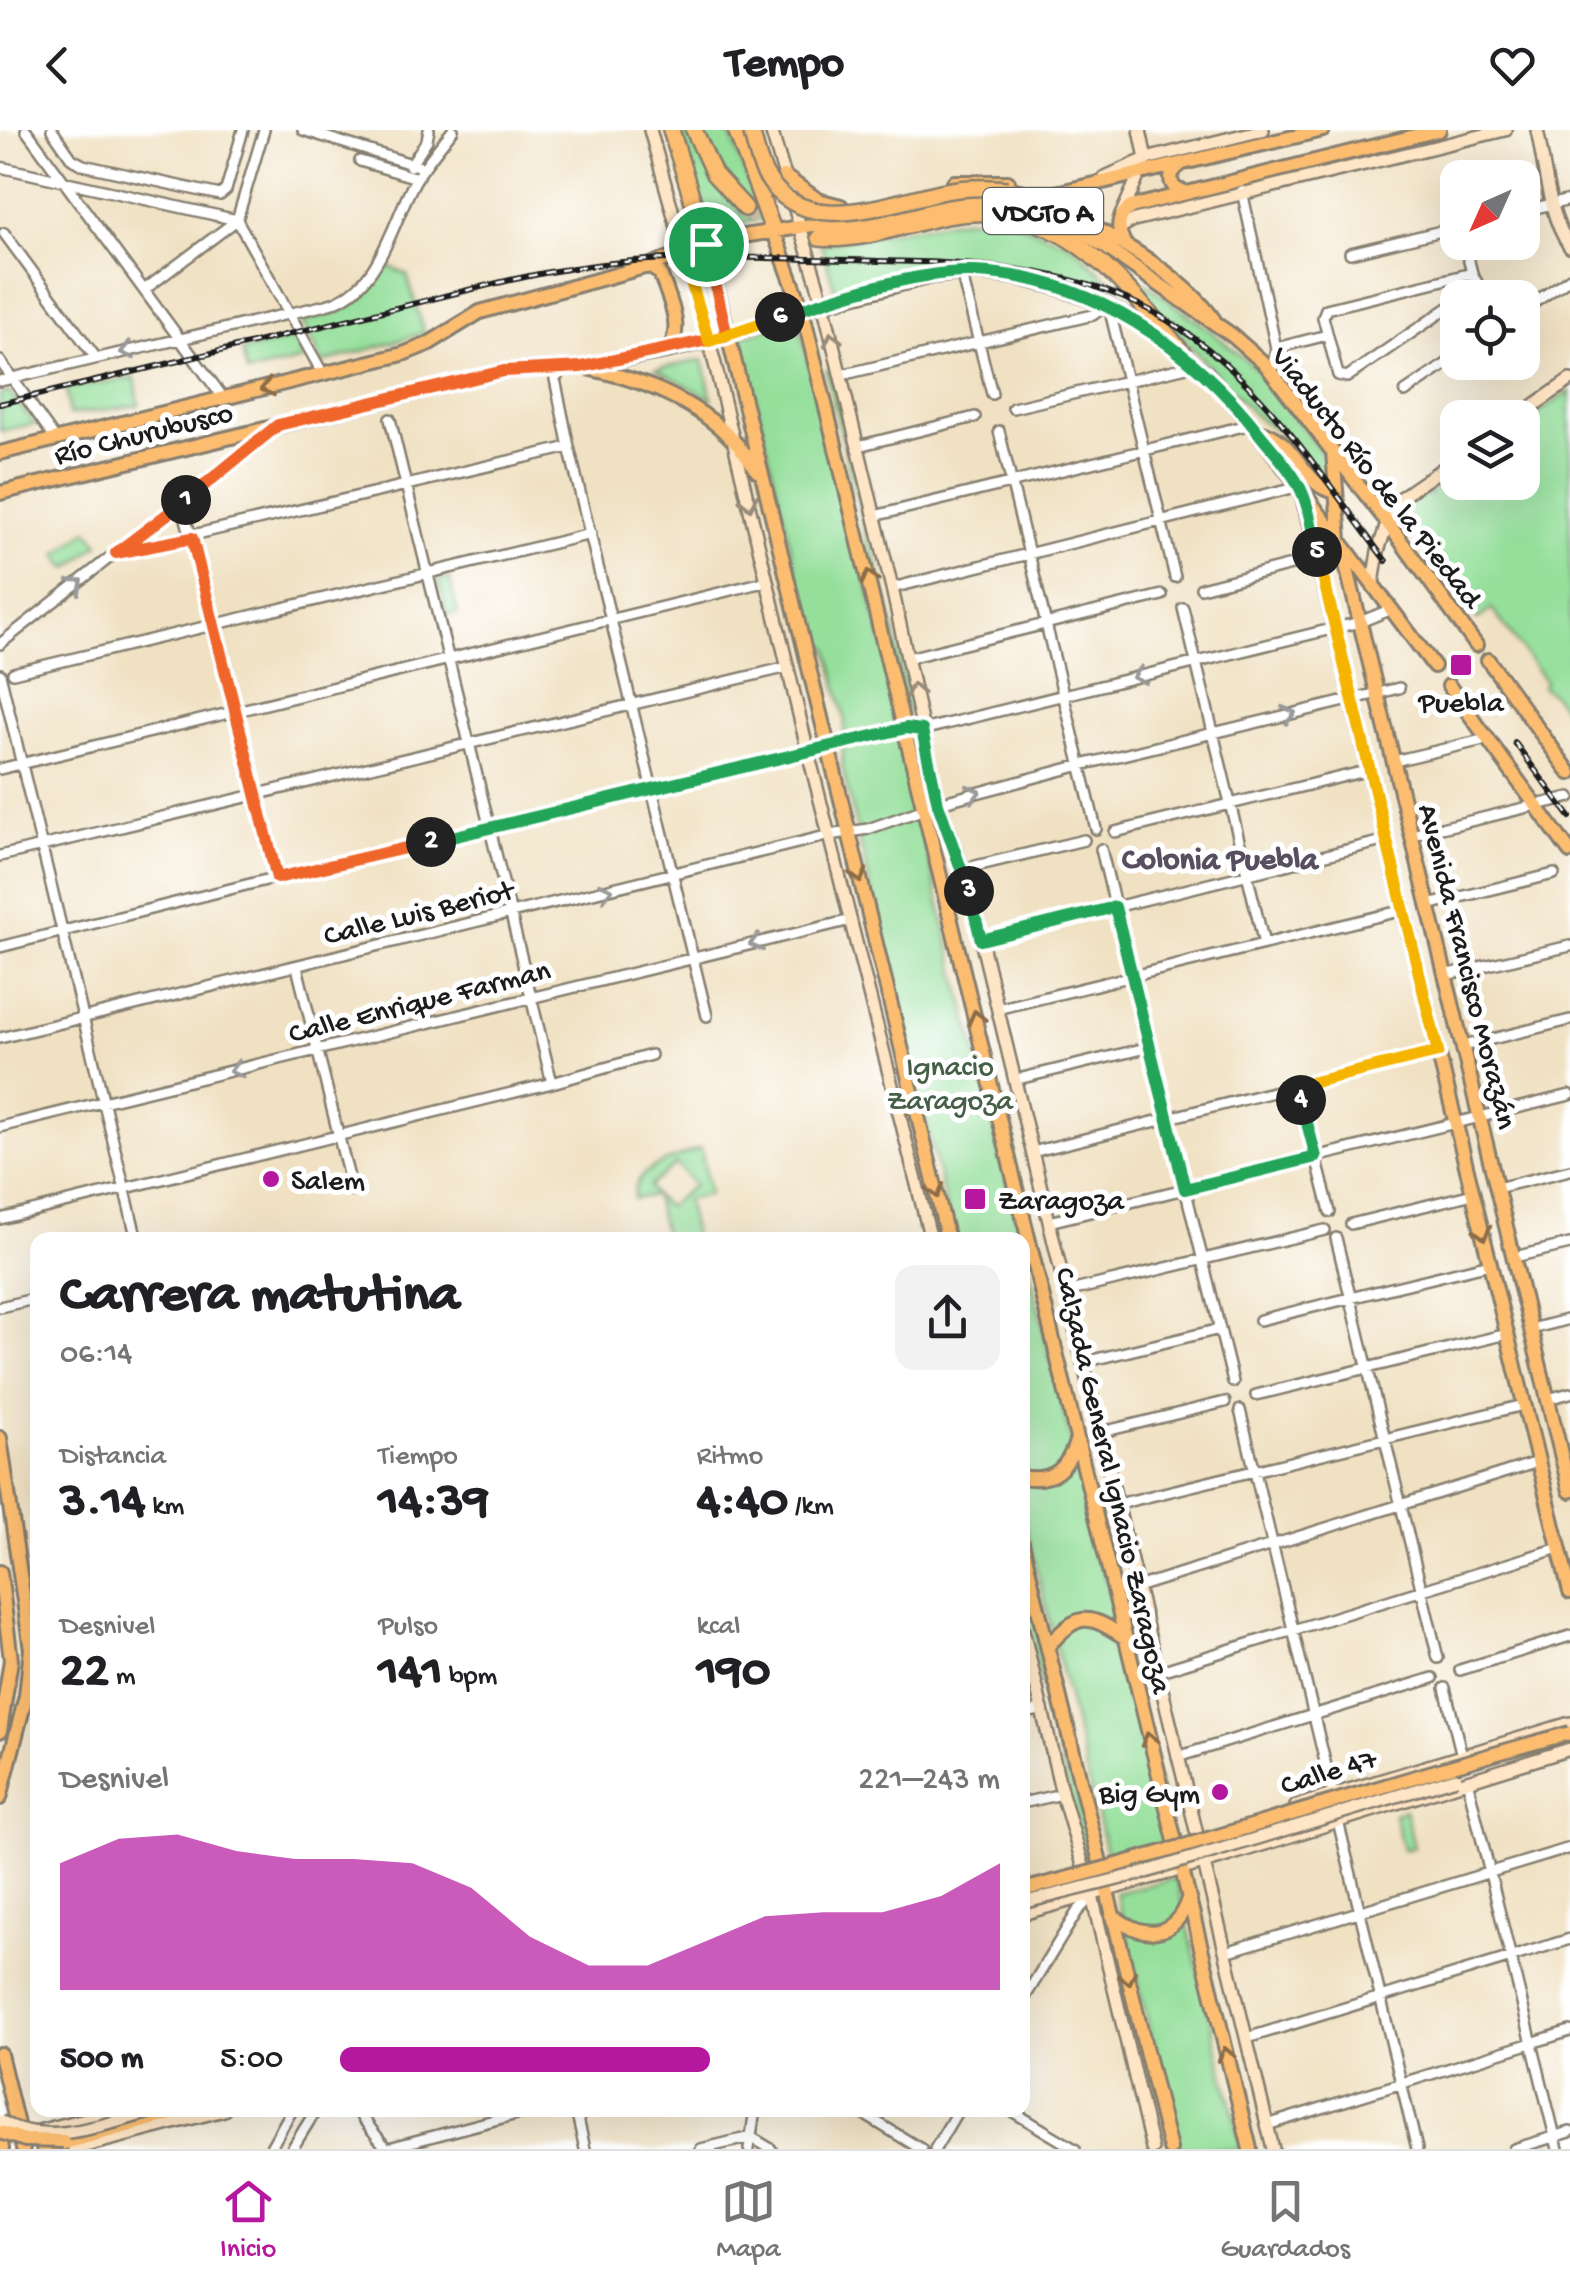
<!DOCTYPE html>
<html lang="es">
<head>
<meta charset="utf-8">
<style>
	body { margin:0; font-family:"Gochi Hand",sans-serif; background:#f2f2f2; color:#202124; height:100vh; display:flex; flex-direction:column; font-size:38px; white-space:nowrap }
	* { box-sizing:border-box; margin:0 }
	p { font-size:32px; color:#757577 }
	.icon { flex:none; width:55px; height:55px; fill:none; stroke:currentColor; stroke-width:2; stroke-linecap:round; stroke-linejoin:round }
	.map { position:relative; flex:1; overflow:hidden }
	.panel { position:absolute; left:30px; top:1102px; width:1000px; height:885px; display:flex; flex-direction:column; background:#fff; border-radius:20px; box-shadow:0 10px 40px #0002 }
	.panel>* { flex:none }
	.needle { width:65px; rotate:225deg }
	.buttons { position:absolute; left:1440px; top:30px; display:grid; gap:20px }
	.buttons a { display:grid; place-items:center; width:100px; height:100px; border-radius:20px; background:#fff; box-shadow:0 10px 40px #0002; font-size:50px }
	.pin { position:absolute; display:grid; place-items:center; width:85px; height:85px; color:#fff; margin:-42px; border:5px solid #fff; border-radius:50%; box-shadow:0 2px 10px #0007 }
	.km { position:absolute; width:50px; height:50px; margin:-25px; border-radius:50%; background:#222; color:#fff; font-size:28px; line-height:50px; text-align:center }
	.round { display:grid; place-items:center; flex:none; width:105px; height:105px; border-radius:20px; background:#f2f2f2 }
	.summary { display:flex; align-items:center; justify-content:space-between; height:170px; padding:0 30px }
	h1 { font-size:55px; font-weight:700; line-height:75px }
	.stats { display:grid; grid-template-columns:repeat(3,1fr); gap:15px; height:170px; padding:10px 30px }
	.stats div { display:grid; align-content:center }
	.stats b { font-size:50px; font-weight:700 }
	.stats small { font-size:28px; font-weight:400 }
	.stats p { font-size:28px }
	.chart { height:280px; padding:20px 30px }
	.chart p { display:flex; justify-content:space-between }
	.chart svg { width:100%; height:180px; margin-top:10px; fill:#b5179e; opacity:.7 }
	ul { padding:0 30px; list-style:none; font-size:32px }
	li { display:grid; grid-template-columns:160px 120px 1fr; align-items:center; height:75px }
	li i { height:25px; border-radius:12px; background:#b5179e }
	header { display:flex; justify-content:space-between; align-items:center; height:130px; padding:0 30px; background:#fff; font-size:45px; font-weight:700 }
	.tab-bar { display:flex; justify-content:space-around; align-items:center; height:140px; border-top:2px solid #e0e0e0; background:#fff; font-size:28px; color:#757577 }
	.tab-bar a { display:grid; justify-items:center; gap:5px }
	.tab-bar .on { color:#b5179e }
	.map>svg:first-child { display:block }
</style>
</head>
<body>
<header><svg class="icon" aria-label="back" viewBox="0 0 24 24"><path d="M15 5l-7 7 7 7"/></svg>Tempo<svg class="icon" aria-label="heart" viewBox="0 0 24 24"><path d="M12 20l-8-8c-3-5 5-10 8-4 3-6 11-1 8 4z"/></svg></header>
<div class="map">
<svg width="1570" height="2019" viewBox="0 0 1570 2019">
	<rect width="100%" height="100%" fill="#fff"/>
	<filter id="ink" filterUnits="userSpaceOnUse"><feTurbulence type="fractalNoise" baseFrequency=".01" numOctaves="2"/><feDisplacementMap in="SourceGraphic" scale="20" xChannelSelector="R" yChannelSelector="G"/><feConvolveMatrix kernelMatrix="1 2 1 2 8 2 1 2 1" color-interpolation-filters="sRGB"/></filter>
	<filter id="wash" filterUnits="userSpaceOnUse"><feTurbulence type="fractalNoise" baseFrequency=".0048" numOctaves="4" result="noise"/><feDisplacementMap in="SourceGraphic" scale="40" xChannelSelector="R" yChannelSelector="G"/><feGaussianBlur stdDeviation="2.25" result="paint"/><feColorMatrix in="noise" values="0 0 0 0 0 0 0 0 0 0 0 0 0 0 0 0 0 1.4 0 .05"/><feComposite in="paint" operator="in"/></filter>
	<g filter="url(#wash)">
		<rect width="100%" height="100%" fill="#f0e1c2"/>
		<path fill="#95df9b" stroke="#587e5c" stroke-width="2.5" d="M682,0H688L742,83L752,90L748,71L721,40L702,0H729L762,89L719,100L717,97L709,99Z
			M1004,88L1071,114L1113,154L1109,168C1072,154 1030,135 989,133C939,131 884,151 836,163L821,114L962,89Z
			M386,135L407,145L424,203L323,233L302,191C343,181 366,176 386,135Z
			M1125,139L1206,197L1255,238L1325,326L1329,346L1321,350L1283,304L1256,287L1124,144Z
			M797,189L898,570L892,580L913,639L920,694L1071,1311L1074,1328L1173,1713L1108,1730L1023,1384L1022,1110H954L842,637L845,590L828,517L813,510L741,207Z
			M298,208L303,230L247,243L242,221Z
			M703,230L712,269L656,239Z
			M831,240L913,580L907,581L826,241Z
			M135,248L139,275L69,285L66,258Z
			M1570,261V596C1566,579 1557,566 1542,557L1545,551L1492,479L1477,490L1400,380L1423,364L1430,365L1433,356L1457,339L1458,352H1522L1523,294Z
			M9,262L35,294L0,301V264Z
			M88,400L99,414L68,439L57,425Z
			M449,447L458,483L447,485L438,450Z
			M701,1018L709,1064L686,1070L695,1110H666L654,1065L667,1077L694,1055L676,1034L649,1056L654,1065L634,1069C632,1036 676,1029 701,1018Z
			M1022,1436L1094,1733L1091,1734L1086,1731L1028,1499L1023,1473Z
			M1405,1680L1414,1717L1403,1720L1394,1684Z
			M1176,1748L1242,2019H1179L1116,1763Z"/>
	</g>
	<g filter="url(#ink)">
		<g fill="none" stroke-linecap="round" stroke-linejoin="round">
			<path stroke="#c6baa1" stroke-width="15" stroke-dasharray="15 8" stroke-linecap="butt" d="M745,78L762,91L780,99"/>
			<defs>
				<path id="street" d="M26,0L224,269
					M52,0L72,29L83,35L220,65L226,60L243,0
					M303,0L424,38
					M360,31L417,48
					M410,36L427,10L429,0
					M0,37L237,90
					M1242,61L1276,218L1272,241
					M1522,81L1570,70
					M237,90L323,244
					M4,103L96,228
					M1464,112L1472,143L1485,168
					M1350,123L1458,97
					M961,142L992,264
					M144,160L237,90L264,0
					M1458,171L1347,247L1338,245L1323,187L1326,179L1472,143
					M1109,177L1175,447
					M1522,181L1570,148
					M1276,218L1327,205
					M0,231L56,310
					M564,238L555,249L569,317L707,886
					M841,245L1093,185L1106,175
					M0,251L326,175C380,161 391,94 415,51C426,33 440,16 453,0
					M1405,262L1458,226
					M1013,278L1195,235
					M390,289L552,953
					M999,301L1096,699
					M858,316L975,287
					M182,373L277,748
					M874,386L1252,294
					M116,423L569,317
					M892,458L1300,356
					M1201,458L1319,428
					M1183,478L1264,814
					M0,514L273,299
					M908,528L1162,465
					M13,543L591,404
					M0,544L137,1110
					M1394,631L1487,609
					M0,639L768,451
					M1115,702L1370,640
					M1412,705L1570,667
					M1101,719L1233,1252
					M0,726L788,537
					M963,739L1084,710
					M1428,775L1554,744
					M981,810L1387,710
					M0,817L258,752L889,601L930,598L1360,492L1392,479
					M297,837L352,1060
					M1445,845L1570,816
					M997,879L1404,780
					M0,908L830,705L868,699L947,671L1081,635L1399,558
					M1463,916L1570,890
					M1014,950L1150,917
					M1298,956L1330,1082
					M0,997L851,790
					M1032,1022L1438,921
					M1497,1058L1570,1040
					M0,1089L552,953L651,925
					M1049,1092L1570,965
					M1351,1094L1473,1064
					M1336,1108L1438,1528
					M1514,1127L1570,1114
					M1066,1162L1325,1100
					M0,1177L38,1168
					M1260,1190L1490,1134
					M1531,1199L1570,1189
					M1084,1232L1220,1199
					M1256,1265L1507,1204
					M1548,1269L1570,1263
					M1240,1280L1333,1665
					M1102,1302L1225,1272
					M1118,1374L1524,1275
					M1137,1457L1538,1332
					M1460,1540L1570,1506
					M1157,1542L1559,1418
					M1445,1558L1462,1626
					M1022,1584L1043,1579
					M1177,1627L1433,1548
					M1467,1650L1558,2019
					M1022,1673L1062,1664
					M1338,1691L1417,2019
					M1226,1822L1570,1718
					M1022,1872L1077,1782L1092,1766
					M1247,1908L1570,1809
					M356,1980L387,2019
					M576,1980L585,2019
					M857,1980L921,2019
					M1010,1980L1075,2019
					M1267,1995L1570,1901
					M270,2019L292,1980
					M292,2019L316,1980
					M385,2019L532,1980
					M701,2019L751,2007L771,2019
					M749,2019L755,1980
					M935,2019L958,1980
					M1514,2019L1570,2002"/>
				<path id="secondary" d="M650,0L715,234L808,622L931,1110
					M771,0L823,173L892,458L939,674L963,739L981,810L1273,2019
					M1537,0C1545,36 1548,86 1570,117
					M1105,47L1146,29L1263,0
					M1122,83L1146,29L1140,0
					M1119,98L1134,90L1505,0
					M1516,288L1570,250
					M1373,454L1378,421L1394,372L1458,328
					M1022,1496L1062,1664L1092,1766L1152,2019
					M1296,1676L1570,1593
					M1022,1784L1204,1733L1570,1619
					M38,2001L121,1980
					M74,2019L224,1980"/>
				<path id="primary" d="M1180,35C1170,42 1168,51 1176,59L1185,62
					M784,46L818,70L841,76
					M954,52H1008
					M1031,63C1086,93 1178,137 1214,190
					M1039,67L1323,0
					M773,100L802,179L1250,2019
					M706,114L948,1110
					M1125,115C1117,100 1116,87 1131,77L1439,0
					M648,136L660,143C668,167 686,199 667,221
					M591,239C657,253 720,281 757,341
					M1257,301C1296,306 1304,360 1335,361
					M1333,322L1340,410L1570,1361
					M0,323L403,224L428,214L480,182L648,136L719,110L812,95L853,96L965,72L1007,73L1035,78L1063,90L1107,118L1233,206L1266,235L1387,392L1476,515
					M0,363L504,241L581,237L667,221L727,206L802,179L932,146L974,142L1015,147L1056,157L1106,175L1143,195L1207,244L1257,301L1434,536
					M1302,363L1570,1462
					M1488,530L1570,643
					M1449,556L1570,722
					M896,968L916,980
					M0,1308L31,1519L26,1566L0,1668
					M1022,1347C1054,1353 1068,1338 1077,1309
					M1022,1413L1170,2019
					M0,1442L11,1530L0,1601
					M1048,1516C1079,1482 1087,1483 1124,1507
					M1112,1785C1141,1808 1174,1811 1188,1769
					M0,1924L23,2019
					M0,2009L2,2019
					M43,2019L186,1980"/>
				<path id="highway" d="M671,0L706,114
					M694,0L714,44L745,78
					M736,0L773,100
					M1007,59L1039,67
					M819,108C863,112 905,94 947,86C1059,65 1122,150 1185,226"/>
			</defs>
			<use href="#street" stroke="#867e6f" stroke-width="14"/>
			<use href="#secondary" stroke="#867e6f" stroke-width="16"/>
			<use href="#primary" stroke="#867e6f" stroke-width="18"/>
			<use href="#highway" stroke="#867e6f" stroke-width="20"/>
			<use href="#street" stroke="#fff" stroke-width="9"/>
			<use href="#secondary" stroke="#fee5c5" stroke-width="11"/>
			<use href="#primary" stroke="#fcbd6f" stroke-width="12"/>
			<use href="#highway" stroke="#fcbd6f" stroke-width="15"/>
			<defs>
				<path id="rail" d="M0,274C126,244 253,213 379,182C448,166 518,145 588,136C684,123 782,128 878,131C974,133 1067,135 1153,182C1256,238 1317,341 1386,431
					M1515,613L1570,687"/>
			</defs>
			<use href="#rail" stroke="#1c1c1c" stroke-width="6"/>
			<use href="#rail" stroke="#fff" stroke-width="2.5" stroke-dasharray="8" stroke-linecap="butt"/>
			<defs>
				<path id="secondary-bridge" d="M1022,1773L1146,1742L1456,1648
					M0,1991C46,2019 108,1993 157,1980"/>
				<path id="primary-bridge" d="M1022,1760C1207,1714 1386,1652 1570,1603
					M0,2002L25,2010L63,2011"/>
				<path id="highway-bridge" d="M751,0C755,15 758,31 765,44C803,111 889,72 945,61C965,57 986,57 1007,59"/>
			</defs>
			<use href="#secondary-bridge" stroke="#867e6f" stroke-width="16" stroke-linecap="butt"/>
			<use href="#primary-bridge" stroke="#867e6f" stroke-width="18" stroke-linecap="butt"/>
			<use href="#highway-bridge" stroke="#867e6f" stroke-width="20" stroke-linecap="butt"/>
			<use href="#secondary-bridge" stroke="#fee5c5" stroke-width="11"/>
			<use href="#primary-bridge" stroke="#fcbd6f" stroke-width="12"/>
			<use href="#highway-bridge" stroke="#fcbd6f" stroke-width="15"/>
		</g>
		<defs><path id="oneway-chevron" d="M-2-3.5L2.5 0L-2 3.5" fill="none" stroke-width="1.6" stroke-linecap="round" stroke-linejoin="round" transform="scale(2.5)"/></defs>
		<g stroke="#988b79">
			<use href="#oneway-chevron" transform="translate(832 209) rotate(-104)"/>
			<use href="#oneway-chevron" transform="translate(749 373) rotate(77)"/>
			<use href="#oneway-chevron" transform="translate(914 560) rotate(-101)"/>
		</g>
		<g stroke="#999">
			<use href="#oneway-chevron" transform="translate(127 221) rotate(166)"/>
			<use href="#oneway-chevron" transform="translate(77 454) rotate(-38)"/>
			<use href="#oneway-chevron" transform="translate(1139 546) rotate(166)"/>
			<use href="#oneway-chevron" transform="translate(1289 584) rotate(-14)"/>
			<use href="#oneway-chevron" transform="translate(974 663) rotate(-15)"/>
			<use href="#oneway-chevron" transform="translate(606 761) rotate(-14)"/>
			<use href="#oneway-chevron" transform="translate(756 813) rotate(166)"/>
			<use href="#oneway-chevron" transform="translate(236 940) rotate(166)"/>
		</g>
		<g stroke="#8c6c46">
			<use href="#oneway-chevron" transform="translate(267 258) rotate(166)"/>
			<use href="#oneway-chevron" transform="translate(869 447) rotate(-104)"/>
			<use href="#oneway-chevron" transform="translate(859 746) rotate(76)"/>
			<use href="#oneway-chevron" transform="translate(976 887) rotate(-104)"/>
			<use href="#oneway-chevron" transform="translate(936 1061) rotate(76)"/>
			<use href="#oneway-chevron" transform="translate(1483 1103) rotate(76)"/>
			<use href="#oneway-chevron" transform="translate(1149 1609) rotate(-104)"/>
			<use href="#oneway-chevron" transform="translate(1128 1848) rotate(76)"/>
			<use href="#oneway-chevron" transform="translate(1226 1924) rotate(-104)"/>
		</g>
	</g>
	<g fill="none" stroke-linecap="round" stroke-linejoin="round" filter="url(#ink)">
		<defs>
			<path id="split-1" d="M186,370L278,295L504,241L581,237L727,206L706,114"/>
			<path id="split-2" d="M186,370L116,423L192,408L277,748L431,712"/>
			<path id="split-3" d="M431,712L906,598L922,600L938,674L969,761"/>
			<path id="split-4" d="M969,761L981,810L1115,777L1185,1059L1316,1027L1301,970"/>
			<path id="split-5" d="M1301,970L1298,956L1438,922L1317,422"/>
			<path id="split-6" d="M780,187C831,168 919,140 973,142C1091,146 1192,217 1262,307C1274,322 1290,338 1299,356C1309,374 1312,401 1317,422"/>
			<path id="split-7" d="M706,114L682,122L709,211L780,187"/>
		</defs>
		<use href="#split-1" stroke="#fff" stroke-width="20"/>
		<use href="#split-2" stroke="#fff" stroke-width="20"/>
		<use href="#split-3" stroke="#fff" stroke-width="20"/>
		<use href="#split-4" stroke="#fff" stroke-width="20"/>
		<use href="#split-5" stroke="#fff" stroke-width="20"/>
		<use href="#split-6" stroke="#fff" stroke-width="20"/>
		<use href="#split-7" stroke="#fff" stroke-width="20"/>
		<use href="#split-1" stroke="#f0652b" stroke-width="12"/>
		<use href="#split-2" stroke="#f0652b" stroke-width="12"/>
		<use href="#split-3" stroke="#22a559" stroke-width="12"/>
		<use href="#split-4" stroke="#22a559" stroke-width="12"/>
		<use href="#split-5" stroke="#f5b400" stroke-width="12"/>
		<use href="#split-6" stroke="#22a559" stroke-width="12"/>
		<use href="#split-7" stroke="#f5b400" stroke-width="12"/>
	</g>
	<g fill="#b5179e" stroke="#fff" stroke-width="4">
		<rect x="1449" y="523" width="24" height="24" rx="5"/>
		<circle cx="271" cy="1049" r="10"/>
		<rect x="963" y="1057" width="24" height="24" rx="5"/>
		<circle cx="1220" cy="1662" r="10"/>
	</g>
	<g text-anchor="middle" stroke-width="10" stroke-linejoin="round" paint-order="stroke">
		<rect fill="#fff" stroke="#606060" stroke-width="2.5" x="983" y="58" width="120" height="46" rx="8"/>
		<g font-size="28" font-weight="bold" fill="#1c1c1c">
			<text x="1043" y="91">VDCTO A</text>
		</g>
		<g font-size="30" fill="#1c1c1c" stroke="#fff">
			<text transform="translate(143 302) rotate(-14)" y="10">Río Churubusco</text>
			<text transform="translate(1378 346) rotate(52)" y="10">Viaducto Río de la Piedad</text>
			<text transform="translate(418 781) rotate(-14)" y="10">Calle Luis Beriot</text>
			<text transform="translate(1469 836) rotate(76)" y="10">Avenida Francisco Morazán</text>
			<text transform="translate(419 870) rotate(-14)" y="10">Calle Enrique Farman</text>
			<text transform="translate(1115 1350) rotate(77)" y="10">Calzada General Ignacio Zaragoza</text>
			<text transform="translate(1328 1640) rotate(-17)" y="10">Calle 47</text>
		</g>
		<g font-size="30" fill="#1c1c1c" stroke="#fff" text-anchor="start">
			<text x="1461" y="581" text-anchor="middle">Puebla</text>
			<text x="291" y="1059">Salem</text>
			<text x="998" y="1079">Zaragoza</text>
			<text x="1200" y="1672" text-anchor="end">Big Gym</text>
		</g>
		<g font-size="30" fill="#466048" stroke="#fff">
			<text x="950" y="945">Ignacio<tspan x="950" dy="34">Zaragoza</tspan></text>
		</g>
		<g font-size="32" font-weight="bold" fill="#574e60" stroke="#fff">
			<text x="1220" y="738">Colonia Puebla</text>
		</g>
	</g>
</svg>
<div class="buttons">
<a><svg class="needle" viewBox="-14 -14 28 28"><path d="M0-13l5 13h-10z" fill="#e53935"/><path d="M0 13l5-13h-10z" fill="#757577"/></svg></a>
<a><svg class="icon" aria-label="locate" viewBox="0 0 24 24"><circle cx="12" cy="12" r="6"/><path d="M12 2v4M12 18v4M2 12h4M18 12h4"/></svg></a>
<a><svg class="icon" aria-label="layers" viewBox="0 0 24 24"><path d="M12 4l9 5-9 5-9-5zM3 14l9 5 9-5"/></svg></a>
</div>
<div class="pin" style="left:706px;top:114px;background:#1e9e55"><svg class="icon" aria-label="arrive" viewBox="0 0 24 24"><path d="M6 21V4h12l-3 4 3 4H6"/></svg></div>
<b class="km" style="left:186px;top:370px">1</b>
<b class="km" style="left:431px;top:712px">2</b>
<b class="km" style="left:969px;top:761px">3</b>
<b class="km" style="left:1301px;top:970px">4</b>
<b class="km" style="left:1317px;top:422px">5</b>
<b class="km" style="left:780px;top:187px">6</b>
<section class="panel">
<div class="summary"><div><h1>Carrera matutina</h1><p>06:14</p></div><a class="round"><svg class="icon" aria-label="share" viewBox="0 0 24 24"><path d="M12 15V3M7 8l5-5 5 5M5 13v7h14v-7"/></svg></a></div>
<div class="stats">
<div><p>Distancia</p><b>3.14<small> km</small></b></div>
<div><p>Tiempo</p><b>14:39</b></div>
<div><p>Ritmo</p><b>4:40<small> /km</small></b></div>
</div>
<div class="stats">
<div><p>Desnivel</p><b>22<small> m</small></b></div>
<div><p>Pulso</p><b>141<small> bpm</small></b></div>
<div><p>kcal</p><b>190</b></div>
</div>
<div class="chart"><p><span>Desnivel</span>221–243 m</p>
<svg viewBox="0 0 160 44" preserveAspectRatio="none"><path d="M0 44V13L10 7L20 6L30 10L40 12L50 12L60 13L70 19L80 31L90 38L100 38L110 32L120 26L130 25L140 25L150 21L160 13V44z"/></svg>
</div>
<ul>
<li><b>500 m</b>5:00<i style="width:56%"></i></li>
</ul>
</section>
</div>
<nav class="tab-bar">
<a class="on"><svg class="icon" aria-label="home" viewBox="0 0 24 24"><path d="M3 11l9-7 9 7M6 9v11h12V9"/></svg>Inicio</a>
<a><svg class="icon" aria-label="map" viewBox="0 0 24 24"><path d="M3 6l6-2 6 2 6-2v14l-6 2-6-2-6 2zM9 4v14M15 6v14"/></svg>Mapa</a>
<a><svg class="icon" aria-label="saved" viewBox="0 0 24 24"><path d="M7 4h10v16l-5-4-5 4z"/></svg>Guardados</a>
</nav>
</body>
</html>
